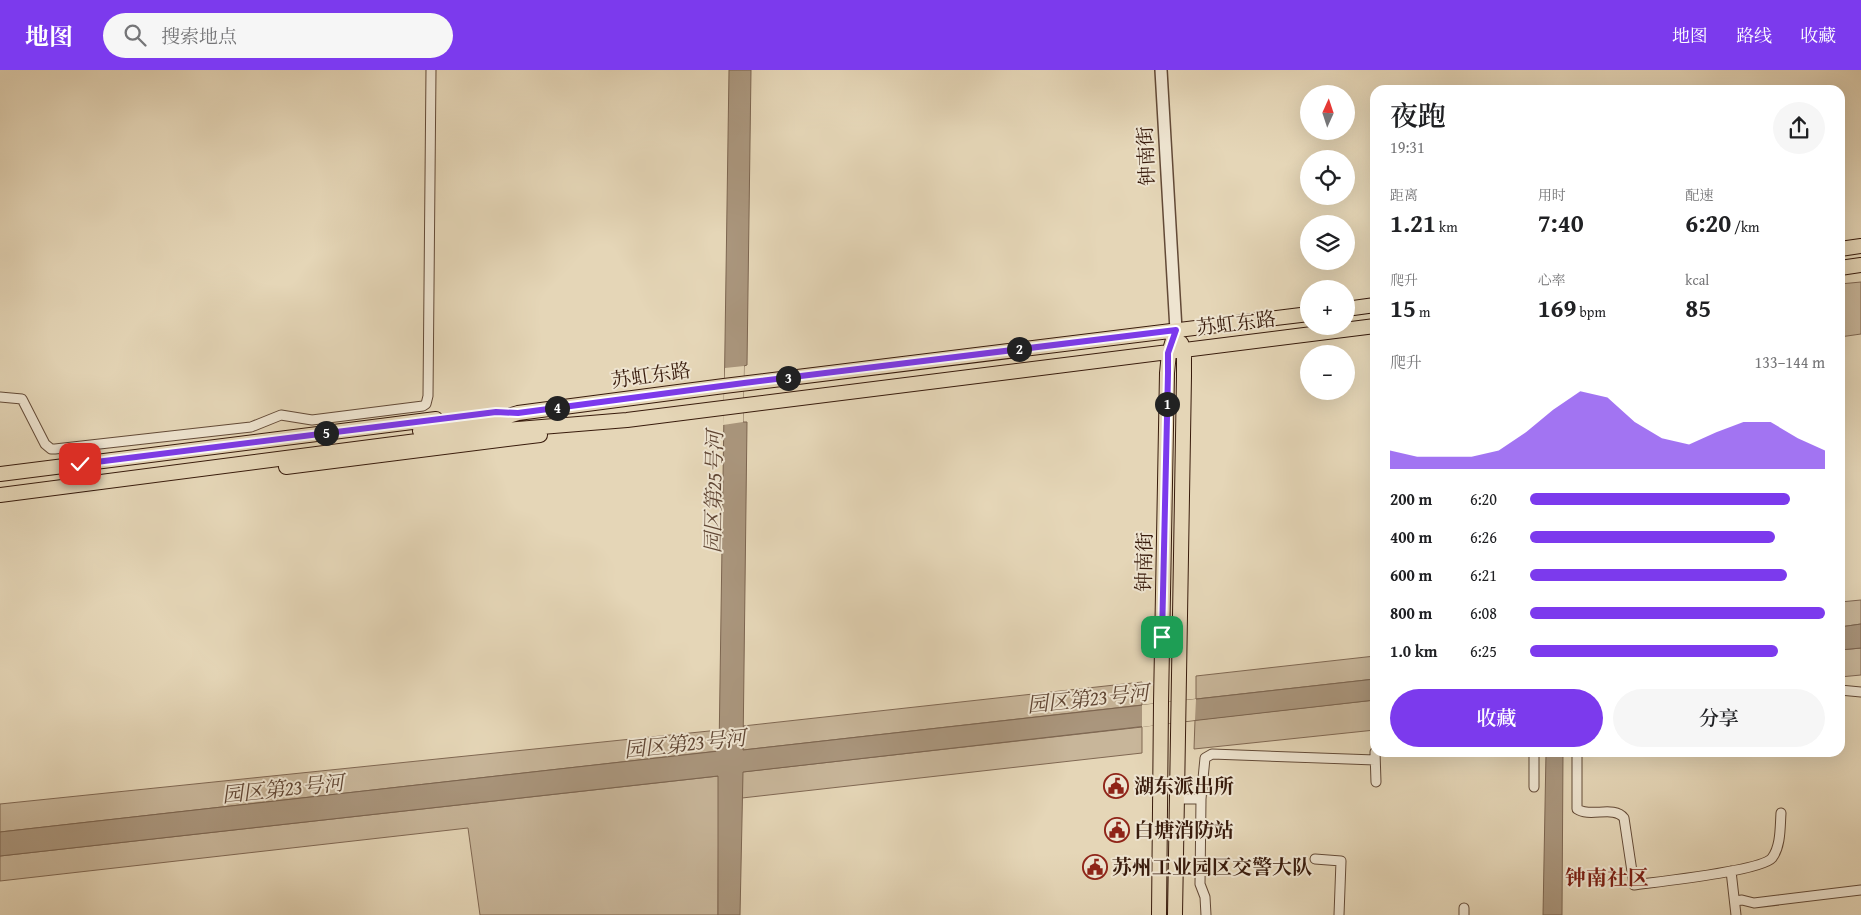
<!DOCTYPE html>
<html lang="zh">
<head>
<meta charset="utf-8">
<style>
	body { margin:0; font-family:"Gentium Book Plus","Noto Serif SC",serif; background:#f6f6f6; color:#202124; height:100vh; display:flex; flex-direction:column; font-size:19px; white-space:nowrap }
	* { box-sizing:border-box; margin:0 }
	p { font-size:16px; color:#757577 }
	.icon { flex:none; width:28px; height:28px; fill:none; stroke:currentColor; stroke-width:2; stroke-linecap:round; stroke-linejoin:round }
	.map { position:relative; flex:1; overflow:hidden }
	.side { position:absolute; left:1370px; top:15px; width:475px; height:672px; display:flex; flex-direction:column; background:#fff; border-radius:15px; box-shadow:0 5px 20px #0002 }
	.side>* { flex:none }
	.needle { width:32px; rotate:3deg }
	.fabs { position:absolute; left:1300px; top:15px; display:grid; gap:10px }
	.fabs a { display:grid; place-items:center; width:55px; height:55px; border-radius:50%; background:#fff; box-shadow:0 5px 20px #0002; font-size:25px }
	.pin { position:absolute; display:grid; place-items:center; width:42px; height:42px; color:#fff; margin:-21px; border-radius:10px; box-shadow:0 2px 8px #0006 }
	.km { position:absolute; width:25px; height:25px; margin:-12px; border-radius:50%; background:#222; color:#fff; font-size:14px; line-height:25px; text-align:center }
	.round { display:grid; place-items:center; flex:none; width:52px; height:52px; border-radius:26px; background:#f6f6f6 }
	.headline { display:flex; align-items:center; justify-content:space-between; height:85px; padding:0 20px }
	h1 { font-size:28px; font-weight:600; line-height:38px }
	.figures { display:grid; grid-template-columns:repeat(3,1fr); gap:8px; height:85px; padding:5px 20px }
	.figures div { display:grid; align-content:center }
	.figures b { font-size:25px; font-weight:600 }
	.figures small { font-size:14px; font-weight:400 }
	.figures p { font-size:14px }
	.chart { height:140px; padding:10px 20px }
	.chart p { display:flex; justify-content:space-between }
	.chart svg { width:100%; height:90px; margin-top:5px; fill:#7c3aed; opacity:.7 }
	.cta { display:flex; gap:10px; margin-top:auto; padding:10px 20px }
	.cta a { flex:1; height:58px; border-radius:30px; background:#7c3aed; color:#fff; font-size:20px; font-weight:600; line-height:58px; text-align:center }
	.cta a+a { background:#f6f6f6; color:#202124 }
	ul { padding:0 20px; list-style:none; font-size:16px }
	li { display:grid; grid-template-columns:80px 60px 1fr; align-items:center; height:38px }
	li i { height:12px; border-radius:6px; background:#7c3aed }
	header { display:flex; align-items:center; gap:30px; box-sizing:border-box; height:70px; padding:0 25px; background:#7c3aed; color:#fff }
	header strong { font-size:24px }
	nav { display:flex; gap:28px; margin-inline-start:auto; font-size:18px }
	.search { width:350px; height:45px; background:#f6f6f6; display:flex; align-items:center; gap:12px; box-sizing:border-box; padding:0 18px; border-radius:28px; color:#757577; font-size:19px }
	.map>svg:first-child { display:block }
</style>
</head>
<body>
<header>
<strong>地图</strong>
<div class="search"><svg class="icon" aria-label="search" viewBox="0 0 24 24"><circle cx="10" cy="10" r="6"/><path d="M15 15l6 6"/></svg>搜索地点</div>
<nav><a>地图</a><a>路线</a><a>收藏</a></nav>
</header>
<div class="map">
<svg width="1861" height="845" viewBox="0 0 1861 845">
	<rect width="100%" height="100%" fill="#e5d6b7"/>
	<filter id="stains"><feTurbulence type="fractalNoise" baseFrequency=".004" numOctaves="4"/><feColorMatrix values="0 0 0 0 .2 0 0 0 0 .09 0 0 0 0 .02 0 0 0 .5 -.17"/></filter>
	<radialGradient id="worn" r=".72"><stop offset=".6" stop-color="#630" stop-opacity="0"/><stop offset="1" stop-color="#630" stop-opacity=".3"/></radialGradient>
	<path fill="#c8b69a" stroke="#806853" d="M1861,212V264L1840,267V214Z
		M1861,530V554L1840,557V532Z
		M1861,578V605L1840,607V580Z
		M1375,586V609L1196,629V606Z
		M1142,612V635L743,680V656Z
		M1375,630V660L1194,679L1195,650Z
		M1142,657V683L742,728V702Z
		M719,660V681L0,762V734Z
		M719,706L718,845H480L468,758L0,811V786Z"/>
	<path fill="#aa967d" stroke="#7c6550" d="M729,0H751L747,295L744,296L743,348V352H747L743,680L1375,609V630L743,702L740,845H718V706L0,786V762L719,681Z
		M1861,554V578L1840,580V557Z
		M1546,683H1563L1562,845H1543Z"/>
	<path fill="#e5d6b7" d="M744,296L743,352L723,355L725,298Z
		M1196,629L1195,650L1142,657V635Z"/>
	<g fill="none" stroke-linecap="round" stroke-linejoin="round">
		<defs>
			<path id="minor" d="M0,327L22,329L45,374L51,379H55L251,357L281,345L312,350L423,336L426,334L428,326L431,0
				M1840,620L1861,622
				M1375,682L1376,712
				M1577,682V739C1590,748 1614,735 1624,748L1634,815C1656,812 1761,801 1772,788C1781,776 1780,757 1781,743
				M1534,717V682
				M1177,729H1201
				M1315,789L1341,791L1339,845
				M1731,801L1736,845
				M1735,831L1742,830L1754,833L1861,820
				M1464,838V845
				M1206,845L1205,827L1200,814L1201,729L1205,688L1212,684L1375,690"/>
			<path id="tertiary" d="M1161,0L1176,260"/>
			<path id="primary" d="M1840,179L1861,176
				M1840,198L1861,195
				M1346,239L1375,235
				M420,361L496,350L518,343L724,316L1309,244
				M286,397L540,365
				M0,404L436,349
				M0,425L494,361L627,350L1375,256
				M1159,845L1161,633L1167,303L1169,283L1176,260
				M1175,845L1184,306V280L1181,273"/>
		</defs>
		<use href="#minor" stroke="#634a37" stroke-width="11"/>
		<use href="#tertiary" stroke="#634a37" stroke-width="14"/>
		<use href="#primary" stroke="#381b0c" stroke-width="16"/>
		<use href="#minor" stroke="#eee4d0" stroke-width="9"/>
		<use href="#tertiary" stroke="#eee4d0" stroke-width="11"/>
		<use href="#primary" stroke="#e5d6b7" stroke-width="14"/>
	</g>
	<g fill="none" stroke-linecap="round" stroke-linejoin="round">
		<defs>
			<path id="route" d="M80,394L496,342L518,343L744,313L1176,260L1168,283V303L1162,567"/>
		</defs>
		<use href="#route" stroke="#fff" stroke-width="10"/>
		<use href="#route" stroke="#7c3aed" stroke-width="6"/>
	</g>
	<defs>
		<symbol id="civic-ring" viewBox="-11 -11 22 22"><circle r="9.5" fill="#eee4d0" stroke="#8f2418" stroke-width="1.5"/><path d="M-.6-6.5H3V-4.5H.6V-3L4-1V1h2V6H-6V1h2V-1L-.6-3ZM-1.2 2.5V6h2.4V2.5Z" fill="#8f2418"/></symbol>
	</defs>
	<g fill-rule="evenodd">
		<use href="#civic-ring" x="1102" y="702" width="28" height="28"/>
		<use href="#civic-ring" x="1103" y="746" width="28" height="28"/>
		<use href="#civic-ring" x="1081" y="783" width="28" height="28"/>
	</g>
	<g text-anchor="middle" stroke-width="4" stroke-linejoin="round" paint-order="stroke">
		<g font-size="20" fill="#381b0c" stroke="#eee4d0">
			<text transform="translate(1146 86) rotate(-93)" y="7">钟南街</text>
			<text transform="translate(1236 253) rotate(-7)" y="7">苏虹东路</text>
			<text transform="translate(651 305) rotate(-8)" y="7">苏虹东路</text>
			<text transform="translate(1144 492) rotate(-89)" y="7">钟南街</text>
		</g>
		<g font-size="20" font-weight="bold" fill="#381b0c" stroke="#eee4d0" text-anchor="start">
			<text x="1134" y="723">湖东派出所</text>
			<text x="1134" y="767">白塘消防站</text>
			<text x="1112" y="804">苏州工业园区交警大队</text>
		</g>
		<g font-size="21" font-style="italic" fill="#604634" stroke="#eee4d0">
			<text transform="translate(714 422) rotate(-89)" y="7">园区第25号河</text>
			<text transform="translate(1088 629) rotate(-6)" y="7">园区第23号河</text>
			<text transform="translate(685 674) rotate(-6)" y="7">园区第23号河</text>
			<text transform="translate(283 719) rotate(-6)" y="7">园区第23号河</text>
		</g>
		<g font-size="21" font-weight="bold" fill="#7a1f14" stroke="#eee4d0">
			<text x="1607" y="815">钟南社区</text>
		</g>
	</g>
	<rect width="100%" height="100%" filter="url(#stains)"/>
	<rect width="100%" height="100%" fill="url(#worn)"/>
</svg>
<div class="fabs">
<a><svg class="needle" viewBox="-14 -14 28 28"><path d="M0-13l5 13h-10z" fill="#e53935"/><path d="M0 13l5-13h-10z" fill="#757577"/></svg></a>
<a><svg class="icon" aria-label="locate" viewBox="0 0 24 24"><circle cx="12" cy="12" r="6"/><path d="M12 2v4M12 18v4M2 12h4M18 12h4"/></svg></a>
<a><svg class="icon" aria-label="layers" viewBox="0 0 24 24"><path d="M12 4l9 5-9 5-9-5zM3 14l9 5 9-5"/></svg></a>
<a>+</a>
<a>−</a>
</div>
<div class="pin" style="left:1162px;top:567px;background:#1e9e55"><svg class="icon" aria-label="arrive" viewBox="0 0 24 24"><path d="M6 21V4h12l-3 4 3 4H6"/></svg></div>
<div class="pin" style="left:80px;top:394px;background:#d93025"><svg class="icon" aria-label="check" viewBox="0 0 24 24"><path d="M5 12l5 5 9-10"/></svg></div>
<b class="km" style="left:1167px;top:334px">1</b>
<b class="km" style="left:1019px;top:279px">2</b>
<b class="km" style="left:788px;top:308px">3</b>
<b class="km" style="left:557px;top:338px">4</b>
<b class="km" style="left:326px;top:363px">5</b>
<section class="side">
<div class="headline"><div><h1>夜跑</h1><p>19:31</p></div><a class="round"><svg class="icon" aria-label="share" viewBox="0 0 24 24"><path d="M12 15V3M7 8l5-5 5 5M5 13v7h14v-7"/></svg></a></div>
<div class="figures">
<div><p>距离</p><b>1.21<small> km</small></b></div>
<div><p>用时</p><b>7:40</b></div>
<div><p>配速</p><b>6:20<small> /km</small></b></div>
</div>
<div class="figures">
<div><p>爬升</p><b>15<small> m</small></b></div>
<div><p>心率</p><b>169<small> bpm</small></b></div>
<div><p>kcal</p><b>85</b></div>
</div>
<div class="chart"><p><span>爬升</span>133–144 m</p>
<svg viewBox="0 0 160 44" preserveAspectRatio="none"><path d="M0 44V35L10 38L20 38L30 38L40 35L50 26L60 15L70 6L80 9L90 21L100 29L110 32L120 26L130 21L140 21L150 29L160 35V44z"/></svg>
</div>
<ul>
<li><b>200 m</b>6:20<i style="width:88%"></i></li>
<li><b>400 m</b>6:26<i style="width:83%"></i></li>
<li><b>600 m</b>6:21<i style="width:87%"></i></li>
<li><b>800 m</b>6:08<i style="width:100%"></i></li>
<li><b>1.0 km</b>6:25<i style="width:84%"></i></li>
</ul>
<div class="cta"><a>收藏</a><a>分享</a></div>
</section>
</div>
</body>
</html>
